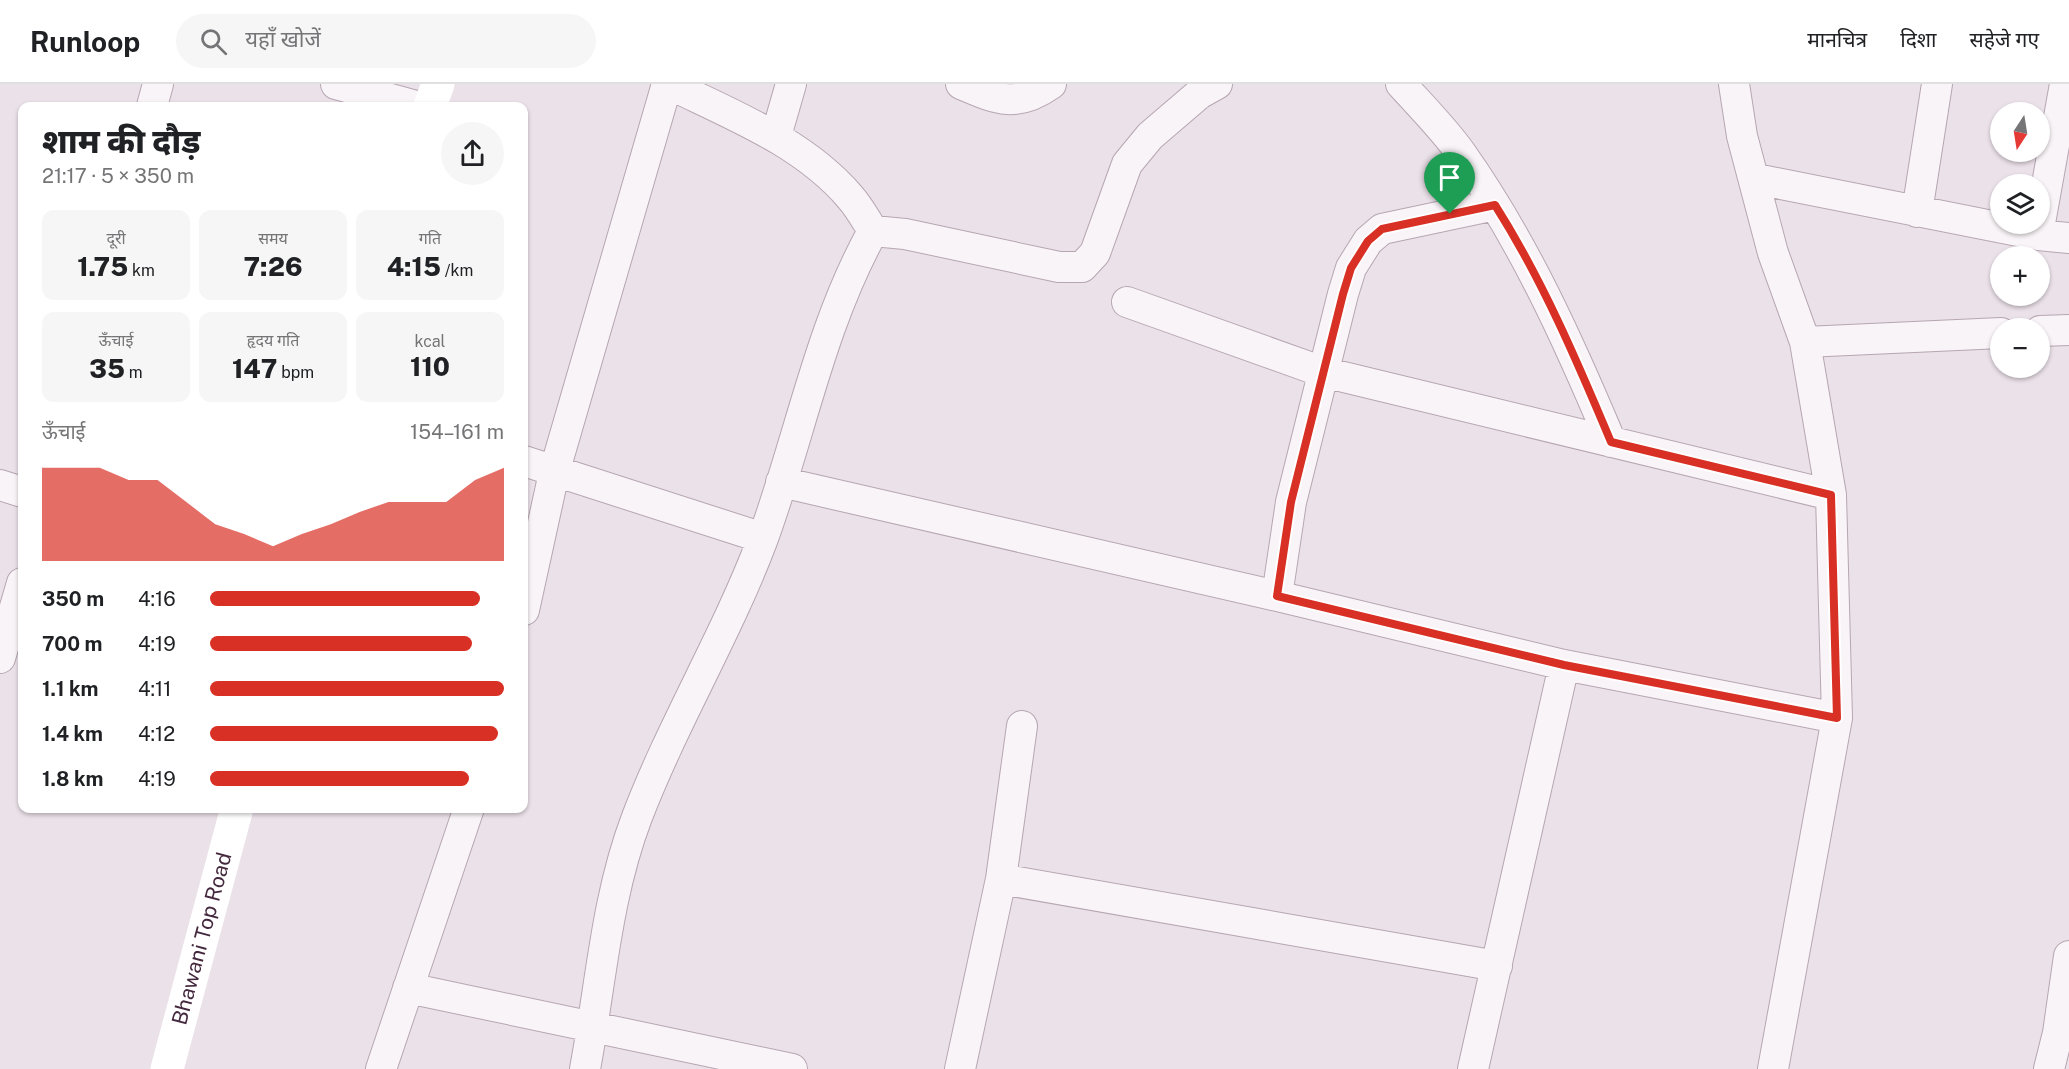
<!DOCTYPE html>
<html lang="hi">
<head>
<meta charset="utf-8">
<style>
	body { margin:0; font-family:"Public Sans","Noto Sans Devanagari",sans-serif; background:#f6f6f6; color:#202124; height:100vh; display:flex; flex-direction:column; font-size:22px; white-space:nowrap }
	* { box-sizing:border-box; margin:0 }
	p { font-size:20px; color:#757577 }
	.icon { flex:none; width:33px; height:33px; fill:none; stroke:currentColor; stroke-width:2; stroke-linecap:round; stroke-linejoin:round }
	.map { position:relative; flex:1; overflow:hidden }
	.side { position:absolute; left:18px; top:18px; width:510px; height:711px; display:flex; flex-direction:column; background:#fff; border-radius:12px; box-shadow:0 2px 4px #0004 }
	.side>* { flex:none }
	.needle { width:39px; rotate:192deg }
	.tools { position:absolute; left:1990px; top:18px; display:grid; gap:12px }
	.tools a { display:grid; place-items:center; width:60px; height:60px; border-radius:50%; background:#fff; box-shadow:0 2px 4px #0004; font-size:30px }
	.pin { position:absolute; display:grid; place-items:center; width:51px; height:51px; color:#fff; margin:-62px -26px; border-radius:50% 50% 50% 0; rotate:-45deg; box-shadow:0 0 6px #0007 }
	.pin .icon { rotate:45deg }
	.round { display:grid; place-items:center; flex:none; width:63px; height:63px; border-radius:32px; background:#f6f6f6 }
	.overview { display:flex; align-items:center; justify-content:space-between; height:102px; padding:0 24px }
	h1 { font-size:33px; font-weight:800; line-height:45px }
	.metrics { display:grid; grid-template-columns:repeat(3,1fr); gap:9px; height:102px; padding:6px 24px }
	.metrics div { display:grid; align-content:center; border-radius:12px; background:#f6f6f6; text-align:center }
	.metrics b { font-size:26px; font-weight:800 }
	.metrics small { font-size:16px; font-weight:400 }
	.metrics p { font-size:16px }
	.chart { height:168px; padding:12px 24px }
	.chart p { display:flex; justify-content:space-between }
	.chart svg { width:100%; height:108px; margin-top:6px; fill:#d93025; opacity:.7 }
	ul { padding:0 24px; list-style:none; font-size:20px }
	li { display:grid; grid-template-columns:96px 72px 1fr; align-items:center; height:45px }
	li i { height:15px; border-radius:8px; background:#d93025 }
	header { display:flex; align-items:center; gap:36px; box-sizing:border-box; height:84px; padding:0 30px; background:#fff; border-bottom:2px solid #e0e0e0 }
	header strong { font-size:28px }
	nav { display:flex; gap:33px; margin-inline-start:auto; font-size:21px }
	.search { width:420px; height:54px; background:#f6f6f6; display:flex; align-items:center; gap:15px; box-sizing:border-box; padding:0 21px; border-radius:33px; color:#757577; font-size:22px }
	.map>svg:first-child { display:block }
</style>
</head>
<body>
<header>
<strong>Runloop</strong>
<div class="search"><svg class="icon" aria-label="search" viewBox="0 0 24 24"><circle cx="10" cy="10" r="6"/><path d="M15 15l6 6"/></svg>यहाँ खोजें</div>
<nav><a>मानचित्र</a><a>दिशा</a><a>सहेजे गए</a></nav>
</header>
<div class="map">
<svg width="2069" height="985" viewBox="0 0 2069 985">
	<rect width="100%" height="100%" fill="#ebe1e9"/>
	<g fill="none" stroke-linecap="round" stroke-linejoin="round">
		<defs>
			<path id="street" d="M336,0L416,22
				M669,0C732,31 803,58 850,113C859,123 866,136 873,147
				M961,0C996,15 1016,25 1051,0
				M1401,0C1421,22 1443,44 1461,69C1524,158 1569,258 1611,358
				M1734,0L1742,52L1773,169L1805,258L1831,411L1837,634L1773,985
				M152,22L158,0
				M776,52L791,0
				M1756,95L2038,151L2069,154
				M1917,128L1937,0
				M2040,139L2065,0
				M1127,218L1323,288L1831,411
				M2040,247L2069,246
				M1805,258L2001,249
				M524,377L763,454
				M781,398L1277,512L1564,581L1837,634
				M0,401L22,408
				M1277,512L1291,418L1343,210L1351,184L1368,157L1382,145L1495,121
				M524,526L554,389L667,0
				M0,574L22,499
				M1001,795L1497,882
				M408,904L792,985
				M381,985L469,724
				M585,985C601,900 606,814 637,733C673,639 726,552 762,457C800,354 819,244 873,147L905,150L1059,183H1082L1095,169L1127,80L1150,52L1199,10L1217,0
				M960,985L1001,795L1022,642
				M1473,985L1564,581
				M2049,985L2058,949L2069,872"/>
		</defs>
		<use href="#street" stroke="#b6a6b2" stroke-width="32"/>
		<use href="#street" stroke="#f9f4f7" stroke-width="30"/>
		<g stroke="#fff" stroke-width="33">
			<path d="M430,22L438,0"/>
			<path id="s1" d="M167,985L237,724"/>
		</g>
	</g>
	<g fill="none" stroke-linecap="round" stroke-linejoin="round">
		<defs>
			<path id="route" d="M1495,121C1542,195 1577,277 1611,358L1831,411L1837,634L1564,581L1277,512L1291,418L1343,210L1351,184L1368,157L1382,145Z"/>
		</defs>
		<use href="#route" stroke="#fff" stroke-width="12"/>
		<use href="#route" stroke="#d93025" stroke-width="8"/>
	</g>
	<g text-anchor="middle" stroke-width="4.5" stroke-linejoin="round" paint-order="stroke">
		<g font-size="21" fill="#44283d" stroke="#f8f1f6">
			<text dy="7" stroke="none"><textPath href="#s1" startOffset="135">Bhawani Top Road</textPath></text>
		</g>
	</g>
</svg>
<div class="tools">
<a><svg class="needle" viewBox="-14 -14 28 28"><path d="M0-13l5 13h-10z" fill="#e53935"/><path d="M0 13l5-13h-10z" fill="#757577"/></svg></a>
<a><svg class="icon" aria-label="layers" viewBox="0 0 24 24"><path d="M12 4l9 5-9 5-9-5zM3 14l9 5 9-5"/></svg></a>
<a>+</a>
<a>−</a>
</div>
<div class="pin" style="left:1450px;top:130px;background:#1e9e55"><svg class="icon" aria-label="arrive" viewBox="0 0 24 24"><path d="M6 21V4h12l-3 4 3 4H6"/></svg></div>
<section class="side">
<div class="overview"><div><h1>शाम की दौड़</h1><p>21:17 · 5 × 350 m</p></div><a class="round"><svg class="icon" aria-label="share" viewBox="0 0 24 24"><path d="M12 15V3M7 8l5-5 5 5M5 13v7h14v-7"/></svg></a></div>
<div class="metrics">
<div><p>दूरी</p><b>1.75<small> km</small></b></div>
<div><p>समय</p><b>7:26</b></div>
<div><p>गति</p><b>4:15<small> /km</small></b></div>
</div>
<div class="metrics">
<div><p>ऊँचाई</p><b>35<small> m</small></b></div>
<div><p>हृदय गति</p><b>147<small> bpm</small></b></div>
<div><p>kcal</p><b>110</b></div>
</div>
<div class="chart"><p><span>ऊँचाई</span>154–161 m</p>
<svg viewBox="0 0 160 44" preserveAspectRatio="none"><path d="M0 44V6L10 6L20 6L30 11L40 11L50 20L60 29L70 33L80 38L90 33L100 29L110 24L120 20L130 20L140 20L150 11L160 6V44z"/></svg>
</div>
<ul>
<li><b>350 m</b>4:16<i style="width:92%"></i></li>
<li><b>700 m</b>4:19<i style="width:89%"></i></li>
<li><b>1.1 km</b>4:11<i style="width:100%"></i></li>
<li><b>1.4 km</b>4:12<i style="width:98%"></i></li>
<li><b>1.8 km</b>4:19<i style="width:88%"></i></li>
</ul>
</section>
</div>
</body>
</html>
